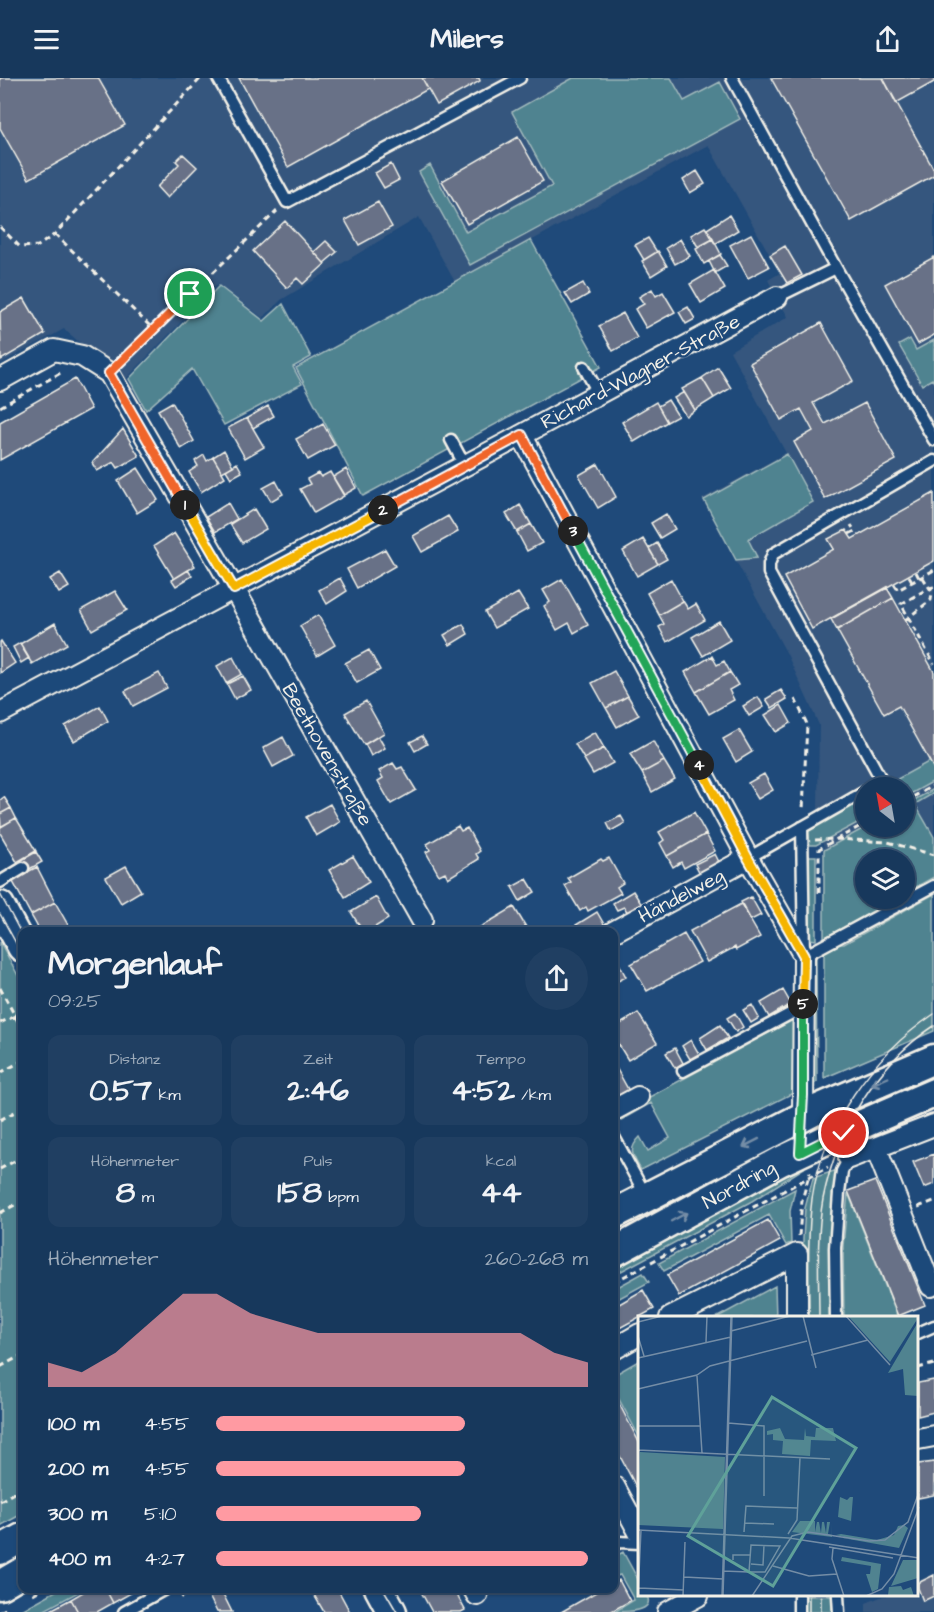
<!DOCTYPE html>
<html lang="de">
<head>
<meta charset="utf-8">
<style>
	body { margin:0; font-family:"Architects Daughter",sans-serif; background:#203f62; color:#f1f3f6; height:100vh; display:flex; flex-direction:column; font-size:22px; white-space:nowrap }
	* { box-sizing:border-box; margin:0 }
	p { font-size:20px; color:#9eacbb }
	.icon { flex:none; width:33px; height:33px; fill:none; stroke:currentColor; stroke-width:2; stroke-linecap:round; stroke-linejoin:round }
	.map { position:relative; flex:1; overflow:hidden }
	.details { position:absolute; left:18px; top:849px; width:600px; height:666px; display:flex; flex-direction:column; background:#17385c; border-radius:12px; box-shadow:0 2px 4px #0004,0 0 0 2px #365272 }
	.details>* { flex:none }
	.needle { width:39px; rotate:329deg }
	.fabs { position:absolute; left:855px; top:699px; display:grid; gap:12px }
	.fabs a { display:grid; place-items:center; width:60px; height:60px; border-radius:50%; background:#17385c; box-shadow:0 2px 4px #0004,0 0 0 2px #365272; font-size:30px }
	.pin { position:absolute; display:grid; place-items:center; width:51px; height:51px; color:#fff; margin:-26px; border:3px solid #fff; border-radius:50%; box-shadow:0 2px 6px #0007 }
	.km { position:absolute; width:30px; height:30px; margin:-15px; border-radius:50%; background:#222; color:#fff; font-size:16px; line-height:30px; text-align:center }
	.round { display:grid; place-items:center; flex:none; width:63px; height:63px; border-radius:32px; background:#203f62 }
	.head { display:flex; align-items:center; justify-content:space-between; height:102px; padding:0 30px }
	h1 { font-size:33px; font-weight:700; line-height:45px }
	.metrics { display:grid; grid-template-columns:repeat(3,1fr); gap:9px; height:102px; padding:6px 30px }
	.metrics div { display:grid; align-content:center; border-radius:12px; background:#203f62; text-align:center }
	.metrics b { font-size:30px; font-weight:700 }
	.metrics small { font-size:16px; font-weight:400 }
	.metrics p { font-size:16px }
	.chart { height:168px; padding:12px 30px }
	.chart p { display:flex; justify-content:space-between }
	.chart svg { width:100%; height:108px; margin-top:6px; fill:#ff9aa2; opacity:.7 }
	ul { padding:0 30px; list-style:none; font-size:20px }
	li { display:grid; grid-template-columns:96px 72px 1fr; align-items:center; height:45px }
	li i { height:15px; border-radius:8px; background:#ff9aa2 }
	header { display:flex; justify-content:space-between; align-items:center; height:78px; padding:0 30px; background:#17385c; font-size:27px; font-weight:700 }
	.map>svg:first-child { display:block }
</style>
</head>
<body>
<header><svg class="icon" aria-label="menu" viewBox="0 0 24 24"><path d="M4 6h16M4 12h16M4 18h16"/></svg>Milers<svg class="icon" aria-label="share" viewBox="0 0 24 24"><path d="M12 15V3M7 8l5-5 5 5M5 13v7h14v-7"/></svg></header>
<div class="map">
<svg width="934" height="1534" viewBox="0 0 934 1534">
	<rect width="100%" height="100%" fill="#1f4a7a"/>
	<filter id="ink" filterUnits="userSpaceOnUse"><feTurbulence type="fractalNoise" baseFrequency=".0167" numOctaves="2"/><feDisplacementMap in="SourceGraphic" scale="12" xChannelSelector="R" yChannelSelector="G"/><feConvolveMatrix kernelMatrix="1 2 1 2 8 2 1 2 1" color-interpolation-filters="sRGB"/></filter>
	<g filter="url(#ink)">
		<path fill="#35567e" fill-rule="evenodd" d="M0,0H934V931L824,1000V772L818,731L819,647L787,576L702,421L786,375L730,273L788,239L768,202L780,195L708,67L455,204L419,139L281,222L263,240L218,206L124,303L64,251L0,286ZM866,710H904V748H866ZM866,782H904V820H866Z
			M934,1496V1534H866V1525L883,1518H918V1503Z"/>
		<path fill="#508390" stroke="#a2babc" stroke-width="1.5" d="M573,0H671L684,23L720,4L740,41L470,187L419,94L430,87L466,154L552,108L512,34Z
			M531,162L601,289L363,418L296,290Z
			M219,208L264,243L283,226L311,279L293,289L302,306L224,347L192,291L146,332L129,301Z
			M910,261L916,272L934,262V304L932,301L922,307L899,267Z
			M787,376L813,424L748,461L756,477L757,480L736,482L704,422Z
			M930,683L934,691V703L905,719L904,710L883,709Z
			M934,711V715L915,726L934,759V799L905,815L904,782H866V820L895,821L824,860V772L866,749L904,748L905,727Z
			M865,720V741L816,767H810L808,752Z
			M809,778H816V862L809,861Z
			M934,816V953L824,1000V873L836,866H844Z
			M0,864L22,905V1436L0,1448Z
			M816,880L817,1004L811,1007L812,886Z
			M795,941V1014L641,1092C633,1078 627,1072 640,1059L648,1073L670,1060L651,1025L614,1046V1038Z
			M800,1086L804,1090L752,1123L614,1197V1185Z
			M837,1092L831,1240H803V1161L805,1130L813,1100Z
			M795,1111L790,1133L791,1165L786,1167L769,1137L664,1193L659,1185Z
			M848,1115L898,1240H844L843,1168Z
			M643,1195L649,1204L614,1223V1211Z
			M775,1208L776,1240H716Z
			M640,1282V1360L614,1312V1297Z
			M623,1474L640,1505V1518H647C655,1534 627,1534 614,1534L634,1522L620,1497L614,1499V1479Z
			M61,1510L84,1511L41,1534H18Z
			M804,1518H832V1534H804Z"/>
		<path fill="#677187" stroke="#f4f1e8" stroke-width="1.5" d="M0,0H98L125,47L29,101L0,50Z
			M239,0H422L428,11L288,89Z
			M422,0H479L480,3L437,27Z
			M771,0H883L934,92V97L851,143Z
			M883,0H934V4L896,25Z
			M518,59L543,103L467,146L442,103Z
			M183,76L197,89L167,120L157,109L179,86L176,83Z
			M391,86L399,102L384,110L375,95Z
			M697,93L705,106L690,115L683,102Z
			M378,124L392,149L359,167L345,142Z
			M729,137L738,152L715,166L707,151Z
			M285,143L325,186L303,206L297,200L287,210L253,173Z
			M705,149L713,161L698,169L691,157Z
			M751,156L769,189L748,200L730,167Z
			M648,160L657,174L644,182L635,167Z
			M680,161L690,178L675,186L666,170Z
			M713,161L721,176L704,186L696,171Z
			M326,163L337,174L324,185L314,174Z
			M785,168L802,197L787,205L770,177Z
			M658,173L667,188L651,198L642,183Z
			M720,177L727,188L715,195L709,183Z
			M934,179V257L918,266L885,206Z
			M714,192L725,211L701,225L690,206Z
			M583,205L589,216L572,226L565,215Z
			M652,211L656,218L663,214L675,234L646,250L635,231L644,226L639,219Z
			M24,220L45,256L1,282L0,234Z
			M688,229L695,241L686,246L679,234Z
			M623,235L637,260L613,273L599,248Z
			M821,245L853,303L813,325L825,346L865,325L896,382L825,421L794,364L813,353L801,331L781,342L750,285Z
			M718,289L731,310L714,320L702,300Z
			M702,300L714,320L695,332L682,311Z
			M75,301L91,331L0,382V344Z
			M684,314L695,332L686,338L674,320Z
			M668,322L678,338L667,344L658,328Z
			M172,324L194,363L181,371L158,332Z
			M656,324L667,344L634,364L622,344Z
			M268,328L274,338L253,350L247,340Z
			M247,340L264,369L245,380L228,350Z
			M323,346L335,367L308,382L296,361Z
			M123,351L139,378L118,390L114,384L97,393L92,385Z
			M224,372L233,388L222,394L213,379Z
			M204,377L207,383L213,379L225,399L201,414L189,394L198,388L195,383Z
			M237,385L242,394L231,400L226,392Z
			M598,386L616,419L598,430L579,397Z
			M138,390L158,422L137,435L118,403Z
			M346,391L356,410L344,417L333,399Z
			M330,394L344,418L314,435L300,411L310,406L307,401L318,395L321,399Z
			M276,403L283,416L271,423L263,410Z
			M934,415V483L812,551L784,499L834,471L828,461L846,452L852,461Z
			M228,425L237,441L215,454L206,439Z
			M520,427L531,446L517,454L506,436Z
			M254,431L266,451L242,465L230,446Z
			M666,436L675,451L660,460L651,445Z
			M448,438L458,454L422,474L413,458Z
			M531,446L542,465L527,473L517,454Z
			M174,455L195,488L174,501L154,468Z
			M643,461L658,486L637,498L623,473Z
			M657,465L667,481L658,486L649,470Z
			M385,471L395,488L357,510L347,491Z
			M188,492L192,498L176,508L172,502Z
			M60,495L69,509L59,515L50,501Z
			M340,500L347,513L327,526L319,512Z
			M562,501L588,547L574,555L569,545L557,552L544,528L550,524L543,512Z
			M671,501L683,523L659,537L647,515Z
			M887,510L893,520L837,552L831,541Z
			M115,513L127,532L92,552L81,532Z
			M518,515L528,531L494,550L485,534Z
			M893,520L934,594V691L899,628L884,636L837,552Z
			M683,523L688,531L696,526L705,542L667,564L659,549L664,546L659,537Z
			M318,537L335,567L317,578L300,548Z
			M719,543L730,562L703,578L692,559Z
			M55,545L67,566L32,586L20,566Z
			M463,546L468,556L450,567L444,557Z
			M1,563L15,585L0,595V564Z
			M20,565L29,580L21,585L13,569Z
			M369,572L380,592L357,605L345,585Z
			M712,578L717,587L724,583L730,594L696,614L685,594Z
			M233,579L242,596L226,605L217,588Z
			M614,593L628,618L606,630L592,605Z
			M730,594L738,607L729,612L734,622L709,636L696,614Z
			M159,595L167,610L133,628L125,613Z
			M243,598L251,612L235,621L227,606Z
			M781,612L787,621L772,630L766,621Z
			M628,618L639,637L617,649L606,630Z
			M758,619L764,629L749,638L743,628Z
			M366,623L384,655L364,667L345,635Z
			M781,627L791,645L776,654L765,637Z
			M100,628L108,643L74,663L65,648Z
			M739,652L752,674L736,684L723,661Z
			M595,654L604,670L584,681L575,666Z
			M378,658L385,670L371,678L365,666Z
			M422,658L427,666L415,673L410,664Z
			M283,659L293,678L273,689L263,670Z
			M653,663L664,683L642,695L630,676Z
			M604,670L613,685L593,696L584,681Z
			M664,683L675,701L652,714L642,695Z
			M393,685L397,691L402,689L416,712L391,726L378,703L383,700L379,693Z
			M764,696L773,712L758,721L748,705Z
			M4,719L11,730L0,736V722Z
			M330,726L340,744L316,758L306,739Z
			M11,730L16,740L1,749L0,736Z
			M694,734L706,756L667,778L660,765L664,762L659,754Z
			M621,738L625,745L611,753L607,745Z
			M16,740L36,773L17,784L0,755V749Z
			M458,748L461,753L467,750L480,773L476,776L479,781L448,800L445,794L439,797L426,774L430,772L427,766Z
			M706,756L715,773L684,790L681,784L673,789L667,778Z
			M36,774L42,784L26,793L20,783Z
			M715,776L722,790L703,801L695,786Z
			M353,778L369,804L345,819L329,792Z
			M609,780L623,805L617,809L621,815L588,833L586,829L580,833L565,808L571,804L568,800L601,781L603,783Z
			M126,788L141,813L121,825L106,799Z
			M37,789L55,824L31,837L12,802Z
			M527,801L535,814L520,823L512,809Z
			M633,813L642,827L628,835L624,829L617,832L613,825Z
			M376,819L388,841L367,854H363L351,834Z
			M751,819L761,837L751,842L741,824Z
			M55,824L72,854H40L36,846L31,837Z
			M741,826L760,859L736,872L735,869L707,884L690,853Z
			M514,829L529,854H472Z
			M597,834L605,848L595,854H580L576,847Z
			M684,856L700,884L647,913L631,886Z
			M614,876L626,899L614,905Z
			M783,912L791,926L769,939L761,925Z
			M752,927L759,940L751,945L743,932Z
			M638,935L657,965L628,982L614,959V950Z
			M735,935L743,949L736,954L727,940Z
			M720,947L728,960L707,972L700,960Z
			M691,962L699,976L690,981L682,968Z
			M675,970L683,985L675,990L666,975Z
			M614,986L629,1013L614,1021Z
			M934,1076V1106L924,1110L913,1084Z
			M875,1103L925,1227L898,1238L848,1113Z
			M768,1142L780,1163L679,1218L667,1197Z
			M643,1212L654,1231L614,1253V1229Z
			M934,1302V1334L918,1338V1305Z
			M614,1316L640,1366V1416L614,1367Z
			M934,1384V1417L918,1420V1386Z
			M934,1497V1518L923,1523L918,1510V1505Z
			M619,1502L630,1523L610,1534H561L603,1510H614V1505Z
			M90,1510H105L113,1525L97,1534H78L71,1521Z
			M105,1510H140L113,1525Z
			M205,1510H220L232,1534H217Z
			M310,1510H337L350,1534H324Z
			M419,1510H453L465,1532L461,1534H432Z
			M71,1521L78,1534H47Z"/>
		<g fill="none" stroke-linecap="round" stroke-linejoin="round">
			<defs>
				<path id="lane" d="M218,0L287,124L520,0
					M732,0L836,190L934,362
					M777,219L836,190
					M584,289L599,316
					M451,362L465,388
					M871,710L882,703L769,495V486L773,476L934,383
					M802,749L804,878L934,808
					M748,780L866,713
					M0,804L23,790
					M683,993L803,929
					M614,1059L646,1118
					M836,1240L835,1170L839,1115L842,1093L849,1080
					M918,1255L934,1248
					M614,1467L619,1464L640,1465
					M799,1518V1534
					M838,1518L839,1534
					M124,1534L167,1510"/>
				<path id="street" d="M0,302L54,272L82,278L109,295L234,511L422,842
					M522,358L748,780L804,878L803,1038
					M0,635L509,364L777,219
					M613,854L748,780
					M614,1032L638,1019
					M876,1070L931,1208
					M849,1080L934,1047
					M670,1240L797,1176V1240
					M614,1271L640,1256
					M918,1361L934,1358
					M614,1408L640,1456
					M473,1510L477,1517
					M668,1534L698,1518"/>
				<g id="secondary">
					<path d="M0,828L22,869"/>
					<path d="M614,1136L818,1031L934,981"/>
					<path id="s1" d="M614,1174L781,1083L830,1060L934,1015"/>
					<path d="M0,1472L22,1460"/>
					<path d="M0,1507L22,1494"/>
					<path d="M379,1510L392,1534"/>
				</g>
			</defs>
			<use href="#lane" stroke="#f4f1e8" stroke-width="15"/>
			<use href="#street" stroke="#f4f1e8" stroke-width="24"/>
			<use href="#secondary" stroke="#f4f1e8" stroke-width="33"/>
			<path stroke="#f4f1e8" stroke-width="3" stroke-dasharray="6 4.5" stroke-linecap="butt" d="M0,149L20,169L38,168L55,156L201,0
				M55,156L153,251
				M122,282L277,133
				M0,329L64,293
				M849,456L855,453L851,447
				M916,494L919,500
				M909,498L912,503
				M894,506L898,512L934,492
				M934,509L929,510L901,526L934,586
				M905,542L931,522L932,514L922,498
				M795,621L807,646L803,732
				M904,724L934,707
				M815,762L837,761L888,764L934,777
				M819,815V771L866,745
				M0,910L22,951
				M15,938L22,927
				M0,945L15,938L22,937
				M0,995L22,983
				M0,1042L22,1030
				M0,1091L22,1079
				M918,1129L934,1123
				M0,1135L22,1123
				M799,1158L802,1122L810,1094
				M614,1204L828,1089
				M0,1289L22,1277
				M918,1290L934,1286
				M0,1423L22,1410
				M180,1515L184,1521
				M33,1516L43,1510
				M0,1534L9,1529"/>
			<use href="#lane" stroke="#1f4a7a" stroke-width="10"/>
			<use href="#street" stroke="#1f4a7a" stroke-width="20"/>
			<use href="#secondary" stroke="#1f4a7a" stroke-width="28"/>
			<path stroke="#f4f1e8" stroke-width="1.5" d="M0,816L22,857
				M0,836L22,876
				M809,1240C809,1201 807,1161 812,1121C823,1046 872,978 934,936
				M819,1240C819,1201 816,1160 823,1121C837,1052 875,987 934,948
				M383,1510L397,1534
				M809,1518V1534
				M821,1518V1534"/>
		</g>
		<defs><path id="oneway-shaft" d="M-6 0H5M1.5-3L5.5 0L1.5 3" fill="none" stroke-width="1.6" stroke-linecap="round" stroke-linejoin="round" transform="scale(1.5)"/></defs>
		<g stroke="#748da6">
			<use href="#oneway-shaft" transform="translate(880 1003) rotate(157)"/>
			<use href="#oneway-shaft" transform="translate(751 1065) rotate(153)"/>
			<use href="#oneway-shaft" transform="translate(679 1139) rotate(-28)"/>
		</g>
	</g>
	<g fill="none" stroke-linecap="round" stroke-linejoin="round" filter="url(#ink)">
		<defs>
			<path id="split-1" d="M185,427L109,295L190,216"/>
			<path id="split-2" d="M185,427L234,511L383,432"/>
			<path id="split-3" d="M383,432L522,357L573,453"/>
			<path id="split-4" d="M573,453L699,687"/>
			<path id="split-5" d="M699,687L748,780L804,878L803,926"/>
			<path id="split-6" d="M803,926V1017L800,1075L830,1060L844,1055"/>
		</defs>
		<use href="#split-1" stroke="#fff" stroke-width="12"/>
		<use href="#split-2" stroke="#fff" stroke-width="12"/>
		<use href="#split-3" stroke="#fff" stroke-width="12"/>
		<use href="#split-4" stroke="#fff" stroke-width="12"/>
		<use href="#split-5" stroke="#fff" stroke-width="12"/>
		<use href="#split-6" stroke="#fff" stroke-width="12"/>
		<use href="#split-1" stroke="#f0652b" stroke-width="8"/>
		<use href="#split-2" stroke="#f5b400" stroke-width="8"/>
		<use href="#split-3" stroke="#f0652b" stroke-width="8"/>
		<use href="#split-4" stroke="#22a559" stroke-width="8"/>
		<use href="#split-5" stroke="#f5b400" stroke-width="8"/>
		<use href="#split-6" stroke="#22a559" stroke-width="8"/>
	</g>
	<g text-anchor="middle" stroke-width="5" stroke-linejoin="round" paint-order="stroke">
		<g font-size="20" fill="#f4f1e8" stroke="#1f4a7a">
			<text transform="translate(640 293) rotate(-28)" y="7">Richard-Wagner-Straße</text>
			<text transform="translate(328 676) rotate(60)" y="7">Beethovenstraße</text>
			<text transform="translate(681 817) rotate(-28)" y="7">Händelweg</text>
			<text dy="7" stroke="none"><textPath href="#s1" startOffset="142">Nordring</textPath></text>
		</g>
	</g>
	<g transform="translate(638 1238)">
		<rect width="280" height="280" fill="#1f4a7a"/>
		<path d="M210,0H275L280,2L252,46ZM280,6V80L267,79L265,53L250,57ZM142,112L147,123L166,124L167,112L168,120L177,121L178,112H195L198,125L173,124L172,140L144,138L145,125L135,124V118L129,119V115ZM2,136L87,141L85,213L0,209ZM202,181L209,184L212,181H215L213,205L200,201ZM162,205H177V216L179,206H181L183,217L184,206H186L188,217L189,206H192L190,218L194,219L193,207L194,221L154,216ZM266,209L270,212L261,232L199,221L214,223L198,219L203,218L239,224L256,219L260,210ZM204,241L243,248L240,273L234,276L228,258H232L233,250L203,245ZM265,244H280V262L253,270ZM263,270L265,274L273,271L276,280H245L250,279L251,271Z" fill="#508390"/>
		<path fill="none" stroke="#748da6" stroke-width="1.5" d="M165,0L178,52M208,0L252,49M0,6L24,0M93,15L152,0M0,20L6,40M68,26L69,0M173,39L230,24M0,42L93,21M59,60L64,137M0,73L59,59L72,50L169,25M90,107L126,110V180M0,110H62M0,117V139M0,134L192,143M107,207L136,208M0,214L151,222L281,242M106,216L108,190L159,192M150,218L159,204L162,142M191,231L255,242M195,232L194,243L206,280M95,244V239H113M113,248L125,249L126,229M135,250L171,260L199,258M85,255L111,256H127L142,230L113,229L111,256M46,261L85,263M1,272L46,274M0,280L3,214M45,280L47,226M84,280L93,0M85,280L94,0M114,280L154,220L170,216L231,225L247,224L270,206L281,176M228,280L244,273L256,258L281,191"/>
		<path fill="#5fa199" fill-opacity="0.15" stroke="#5fa199" stroke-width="3" d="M134,81L218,132L135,270L50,220Z"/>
		<rect width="280" height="280" fill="none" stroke="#f4f1e8" stroke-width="3"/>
	</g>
</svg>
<div class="fabs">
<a><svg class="needle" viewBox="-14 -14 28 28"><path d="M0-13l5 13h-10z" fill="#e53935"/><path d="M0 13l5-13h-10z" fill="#9eacbb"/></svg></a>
<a><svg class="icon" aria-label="layers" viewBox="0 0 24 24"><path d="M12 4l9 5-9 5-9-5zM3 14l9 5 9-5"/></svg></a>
</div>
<div class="pin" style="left:190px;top:216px;background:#1e9e55"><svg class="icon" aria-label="arrive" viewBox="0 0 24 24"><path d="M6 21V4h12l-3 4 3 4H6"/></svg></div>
<div class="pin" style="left:844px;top:1055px;background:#d93025"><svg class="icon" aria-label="check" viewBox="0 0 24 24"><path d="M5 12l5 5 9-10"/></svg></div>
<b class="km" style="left:185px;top:427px">1</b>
<b class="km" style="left:383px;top:432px">2</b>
<b class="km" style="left:573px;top:453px">3</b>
<b class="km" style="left:699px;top:687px">4</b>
<b class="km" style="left:803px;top:926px">5</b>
<section class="details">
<div class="head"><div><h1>Morgenlauf</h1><p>09:25</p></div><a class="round"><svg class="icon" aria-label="share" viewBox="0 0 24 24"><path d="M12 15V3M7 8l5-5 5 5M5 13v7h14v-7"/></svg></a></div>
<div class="metrics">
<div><p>Distanz</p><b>0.57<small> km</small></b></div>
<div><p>Zeit</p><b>2:46</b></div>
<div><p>Tempo</p><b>4:52<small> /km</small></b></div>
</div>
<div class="metrics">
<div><p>Höhenmeter</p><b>8<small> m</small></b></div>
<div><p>Puls</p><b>158<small> bpm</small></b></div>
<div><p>kcal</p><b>44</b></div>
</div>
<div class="chart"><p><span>Höhenmeter</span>260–268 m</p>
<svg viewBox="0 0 160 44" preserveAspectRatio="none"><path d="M0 44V34L10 38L20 30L30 18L40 6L50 6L60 14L70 18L80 22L90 22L100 22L110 22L120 22L130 22L140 22L150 30L160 34V44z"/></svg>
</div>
<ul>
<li><b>100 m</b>4:55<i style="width:67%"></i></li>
<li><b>200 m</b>4:55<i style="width:67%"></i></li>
<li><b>300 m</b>5:10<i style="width:55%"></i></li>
<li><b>400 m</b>4:27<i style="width:100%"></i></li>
</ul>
</section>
</div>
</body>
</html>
